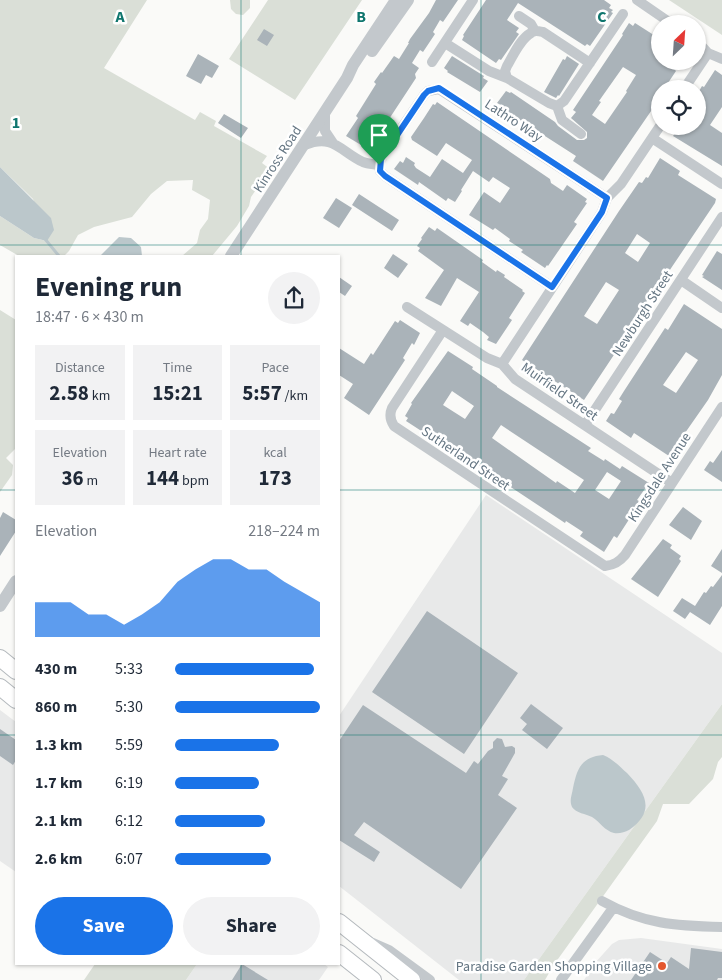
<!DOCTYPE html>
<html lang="en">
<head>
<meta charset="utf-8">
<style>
	body { margin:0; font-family:"Source Sans 3",sans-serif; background:#f2f2f3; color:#1f2937; height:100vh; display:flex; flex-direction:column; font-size:19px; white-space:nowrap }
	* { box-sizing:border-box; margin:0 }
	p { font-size:16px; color:#747a83 }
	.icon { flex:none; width:28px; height:28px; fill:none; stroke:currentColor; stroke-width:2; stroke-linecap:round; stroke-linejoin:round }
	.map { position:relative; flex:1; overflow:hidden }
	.sheet { position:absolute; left:15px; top:255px; width:325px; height:710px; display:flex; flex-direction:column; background:#fff; border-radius:0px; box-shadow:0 1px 4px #0004 }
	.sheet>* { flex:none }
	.needle { width:32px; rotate:25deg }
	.controls { position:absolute; left:651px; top:15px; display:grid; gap:10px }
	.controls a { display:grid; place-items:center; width:55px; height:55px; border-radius:50%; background:#fff; box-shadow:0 1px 4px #0004; font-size:25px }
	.pin { position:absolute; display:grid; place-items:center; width:42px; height:42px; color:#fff; margin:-51px -21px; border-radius:50% 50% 50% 0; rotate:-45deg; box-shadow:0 0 5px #0007 }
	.pin .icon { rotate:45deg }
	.round { display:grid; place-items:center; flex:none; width:52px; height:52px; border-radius:26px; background:#f2f2f3 }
	.head { display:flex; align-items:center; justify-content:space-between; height:85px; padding:0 20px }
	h1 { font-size:28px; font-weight:700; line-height:38px }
	.stats { display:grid; grid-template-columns:repeat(3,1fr); gap:8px; height:85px; padding:5px 20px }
	.stats div { display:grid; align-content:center; border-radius:0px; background:#f2f2f3; text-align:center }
	.stats b { font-size:21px; font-weight:700 }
	.stats small { font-size:14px; font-weight:400 }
	.stats p { font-size:14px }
	.chart { height:140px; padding:10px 20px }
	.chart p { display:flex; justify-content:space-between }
	.chart svg { width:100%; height:90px; margin-top:5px; fill:#1a73e8; opacity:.7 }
	.action { display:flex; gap:10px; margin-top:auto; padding:10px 20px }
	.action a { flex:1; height:58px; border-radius:30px; background:#1a73e8; color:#fff; font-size:20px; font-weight:700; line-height:58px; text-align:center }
	.action a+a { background:#f2f2f3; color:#1f2937 }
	ul { padding:0 20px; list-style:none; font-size:16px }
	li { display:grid; grid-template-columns:80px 60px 1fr; align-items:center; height:38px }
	li i { height:12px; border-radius:6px; background:#1a73e8 }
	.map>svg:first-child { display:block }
</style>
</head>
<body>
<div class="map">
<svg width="722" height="980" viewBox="0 0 722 980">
	<rect width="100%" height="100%" fill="#fafaf8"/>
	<path fill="#e8e9e9" d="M486,495L722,653V704L524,980H459L339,886V716Z
		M0,710L16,722V872L0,861Z
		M641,938L722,949V980H584L595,963L612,944L619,940Z
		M197,964H324L328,967L319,980H186Z"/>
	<path fill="#dadfd7" d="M0,0H147L104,68L195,120L200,112L216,121L214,126L267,156L262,163L270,169L251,197L249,206L237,226L212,256H182L197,243L200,230L208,219L210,200L192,190L193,180L167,181L151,194L132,217L94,227L78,235L69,251L64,256H19L0,245V216L34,238L47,241L33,199L0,167Z
		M230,0H250V8L243,15L236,14L231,9Z
		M268,0H362L295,100L229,59Z
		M669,0H722V35Z
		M0,310L16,320V448L6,458L13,465L12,475L0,492Z
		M722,704V757L718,762L713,779L689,804H663L657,821L553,966L545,980H524Z
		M95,964H197L186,980H84Z"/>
	<path fill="#bbc7cb" d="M0,167L51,218L54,230L47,241L34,238L0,216Z
		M119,237L131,238L141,247L142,256H100Z
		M603,755C613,759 619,766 627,773C646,793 656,811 629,830C625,832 619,834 614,833C605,831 600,822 592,817C586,814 576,813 572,807C569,800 572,795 573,788C577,769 581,757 603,755Z"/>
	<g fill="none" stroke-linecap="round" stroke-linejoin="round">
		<path stroke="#bbc7cb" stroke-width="3" d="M45,239L59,256"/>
	</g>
	<path fill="#aab3b9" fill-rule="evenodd" d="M436,0H458L443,22L440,20L433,32L435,34L423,52L420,50L412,63L419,68L415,74L416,78L370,148L367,147L366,148L346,136L358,118L356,116L376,84L374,82L381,72L382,73L394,56L399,59L409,43H408L410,39L429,13Z
		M486,0H604L611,5L609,8L613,10L611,12L613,13L590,46L587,44L585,46L518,3L507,20L519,28L516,32L519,34L501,60L499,59L496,63L462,40L464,36L463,35Z
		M629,23L633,26L635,23L660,39V61H679L674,69L676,71L664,89H660V98L603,181L573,161L576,156L500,107L501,105L497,103L506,91L510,93L511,92L555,122L558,126L577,140H584L587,138V132L571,118L576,112L573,110L623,35L622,34ZM623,67L636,75L626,91L627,92L605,124L592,115L601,102L599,101Z
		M264,29L274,35L267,46L257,40Z
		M198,54L219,66L212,78L206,75L201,84L186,76Z
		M452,56L484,76L483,78L488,81L480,92L447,72L448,71L444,68Z
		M567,56L579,64L559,96L558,95L556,98L544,92L563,59L565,60Z
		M715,70L722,75V107L710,125L722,133V166L673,136L680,126H698V93L702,86L704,87Z
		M437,102L550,179L551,183L563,191L567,185L587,199L585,202L587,203L574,222L577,224L548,266L547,265L545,268L521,252L523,250L509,241L510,239L495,228L493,230L469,215L484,192L500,203L510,188L493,177L489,182L473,171L461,190L462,191L455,202L448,198L446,201L419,182L418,185L394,169L400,161L403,163L406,157L415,163L414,165L416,168L430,177L442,159L463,173L472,160L446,143L437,156L412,140L411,137L424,118L433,104L435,105Z
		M224,114L248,128L241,138L218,123Z
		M660,158L680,171L678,175L716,199L715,203L655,292L654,291L639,313L641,314L584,400L522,360L619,211L639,182L642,183L646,177L648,178ZM637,234L650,243L638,262L625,253ZM606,282L619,290L597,324L584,316Z
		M359,194L399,220L392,231L352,205Z
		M336,198L352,208L339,228L323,218Z
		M429,227L435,231L437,228L483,260L482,262L496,272L497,270L505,275L504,277L523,290L522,291L525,293L509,318L512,320L496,344L487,340L489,337L483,332L470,323L468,326L460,321L479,292L457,278L441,306L425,298L444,270L418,251L420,248L417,246L422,239L421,238Z
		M717,251L722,254V290L702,277L704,276L702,275Z
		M393,254L408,264L398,278L384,268Z
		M339,277L352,286L345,296L339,292Z
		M684,304L722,329V375L708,400L685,433H686L669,456L634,433L631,438L606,421L611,413L614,414L622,401L619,399L624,391L665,328L668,330ZM686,352L698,360L676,393L663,385Z
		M400,320L420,333L414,345L412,343L403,358L405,360L369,415L344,398L353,384L339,375V348L364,364L371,353L373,355L395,321L398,323Z
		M448,351L473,367L472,369L497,386V387L591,448L588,451L604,461L605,459L620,469L622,466L649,483L637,500L639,501L628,521L617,538L614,536L604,552L580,536L583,532L566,521L565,523L449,446L428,432L426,434L406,421L408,418L405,416L412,404L411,403ZM452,391L474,406L465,419L443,405ZM501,425L584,480L575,493L557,481L556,483L492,438ZM607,472L621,481L609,499L595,490Z
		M722,450V482L704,470L710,461L713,463Z
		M683,507L702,521L691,540L669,525Z
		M3,512L16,520V531L0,556V518Z
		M663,539L672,545L670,548L681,556L679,559L681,561L658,597L631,579Z
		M722,549V573L711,566Z
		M722,575V606L710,625L690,612L685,619L673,611L682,598L695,606L704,592L706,593L711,586L713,587Z
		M427,611L518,673L464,754L372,692Z
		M531,704L563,728L547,749L522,730L527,724L520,718Z
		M363,705L466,773L474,761L478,764L488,751L493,748V742L497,738L502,739L505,747L512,746L515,748V753L502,776L508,779L498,795L517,808L461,889L364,822L354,835L380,852L374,862L339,840V741Z
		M0,729L16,740V760L13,765L0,756Z
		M691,948L722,952V978H718L717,980H631L650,952L667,963L671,957L689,969Z
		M242,964L268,980H232Z"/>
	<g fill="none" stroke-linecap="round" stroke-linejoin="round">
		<defs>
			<path id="trunk" d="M0,658L16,671
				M0,687L16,700
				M339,922L412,980
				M339,953L373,980"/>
		</defs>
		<use href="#trunk" stroke="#b4b9bd" stroke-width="18"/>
		<path stroke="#c3c8cc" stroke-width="10" d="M637,0L672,24
			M519,16L531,24L535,31
			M698,42L708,53L722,59
			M445,43L489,71L507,78L549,103L557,106L564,101L623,14
			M432,62L473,0
			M507,78L505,71L507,66C513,56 520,39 531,33C534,30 538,31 543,32L590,63
			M684,89L708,53
			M557,106L562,120L581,134
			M325,112V131L333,143
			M652,138L722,184
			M305,145C333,133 341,152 363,162C368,164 374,164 379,165L380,171L385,176L552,287
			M379,165L383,155L424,95L428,91L439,89L607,198
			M681,280L722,308
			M407,307L487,358L502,364L515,379L672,483
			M443,330L392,408C389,415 390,420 394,426L605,566C614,565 619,562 625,555L722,407
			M502,364L602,212L607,198L621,184L660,126
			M585,425L722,217
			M602,901C643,924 676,926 722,927
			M373,943L389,950L430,980
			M561,980L613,908"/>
		<path stroke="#c3c8cc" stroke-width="12" d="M372,51L408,0
			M231,256L347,78L353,65L396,0
			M0,606L16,581"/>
		<use href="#trunk" stroke="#fff" stroke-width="16"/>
	</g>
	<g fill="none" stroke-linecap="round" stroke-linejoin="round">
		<defs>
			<path id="route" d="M439,88L607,198L602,212L552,287L385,176L380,171L381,159L424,95L428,91Z"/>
		</defs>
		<use href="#route" stroke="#fff" stroke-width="10"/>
		<use href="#route" stroke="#1a73e8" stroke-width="6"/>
	</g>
	<path fill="none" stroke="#0f766e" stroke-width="1" stroke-opacity="0.55" d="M241,0V256M481,0V980M0,245H722M0,490H16M339,490H722M0,735H16M339,735H722M241,964V980"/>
	<circle fill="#e4572e" stroke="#fff" stroke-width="2" cx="662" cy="966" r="5"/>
	<g text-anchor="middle" stroke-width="5" stroke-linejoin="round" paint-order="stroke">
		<g font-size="14" fill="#657683" stroke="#fff">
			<text transform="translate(514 120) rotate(33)" y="5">Lathro Way</text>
			<text transform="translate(277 159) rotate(-57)" y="5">Kinross Road</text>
			<text transform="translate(642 313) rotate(-57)" y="5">Newburgh Street</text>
			<text transform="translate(560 391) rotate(35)" y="5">Muirfield Street</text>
			<text transform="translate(466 458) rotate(34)" y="5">Sutherland Street</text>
			<text transform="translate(659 477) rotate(-57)" y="5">Kingsdale Avenue</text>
		</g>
		<g font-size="14" fill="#657683" stroke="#fff" text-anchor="end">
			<text x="652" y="971">Paradise Garden Shopping Village</text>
		</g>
	</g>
	<g font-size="16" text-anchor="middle" font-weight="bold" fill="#0f766e" stroke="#fff" stroke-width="5" stroke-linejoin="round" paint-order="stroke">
		<text x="120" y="22">A</text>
		<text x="361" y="22">B</text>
		<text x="602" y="22">C</text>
		<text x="16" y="128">1</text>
	</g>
</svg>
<div class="controls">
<a><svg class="needle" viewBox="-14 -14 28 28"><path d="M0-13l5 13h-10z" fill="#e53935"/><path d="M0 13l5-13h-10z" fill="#747a83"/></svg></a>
<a><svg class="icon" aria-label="locate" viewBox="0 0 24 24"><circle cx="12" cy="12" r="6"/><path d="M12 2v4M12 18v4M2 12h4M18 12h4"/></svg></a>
</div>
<div class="pin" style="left:379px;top:165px;background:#1e9e55"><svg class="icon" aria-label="arrive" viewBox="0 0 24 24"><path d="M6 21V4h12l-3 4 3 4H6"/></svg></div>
<section class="sheet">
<div class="head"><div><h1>Evening run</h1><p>18:47 · 6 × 430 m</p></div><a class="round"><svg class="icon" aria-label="share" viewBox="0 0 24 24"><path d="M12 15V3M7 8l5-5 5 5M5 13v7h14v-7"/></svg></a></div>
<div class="stats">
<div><p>Distance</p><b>2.58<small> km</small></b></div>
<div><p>Time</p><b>15:21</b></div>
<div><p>Pace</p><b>5:57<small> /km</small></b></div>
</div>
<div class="stats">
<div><p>Elevation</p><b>36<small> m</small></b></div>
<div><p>Heart rate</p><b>144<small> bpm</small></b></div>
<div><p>kcal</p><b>173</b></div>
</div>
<div class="chart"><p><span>Elevation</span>218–224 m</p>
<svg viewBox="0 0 160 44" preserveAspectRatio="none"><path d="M0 44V27L10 27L20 27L30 33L40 33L50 38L60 33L70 27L80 17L90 11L100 6L110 6L120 11L130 11L140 17L150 22L160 27V44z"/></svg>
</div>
<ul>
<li><b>430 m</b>5:33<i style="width:96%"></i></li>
<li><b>860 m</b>5:30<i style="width:100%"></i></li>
<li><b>1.3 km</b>5:59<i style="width:72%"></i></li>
<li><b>1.7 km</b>6:19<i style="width:58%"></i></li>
<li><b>2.1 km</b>6:12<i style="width:62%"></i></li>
<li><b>2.6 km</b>6:07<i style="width:66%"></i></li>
</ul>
<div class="action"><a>Save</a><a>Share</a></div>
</section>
</div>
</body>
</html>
